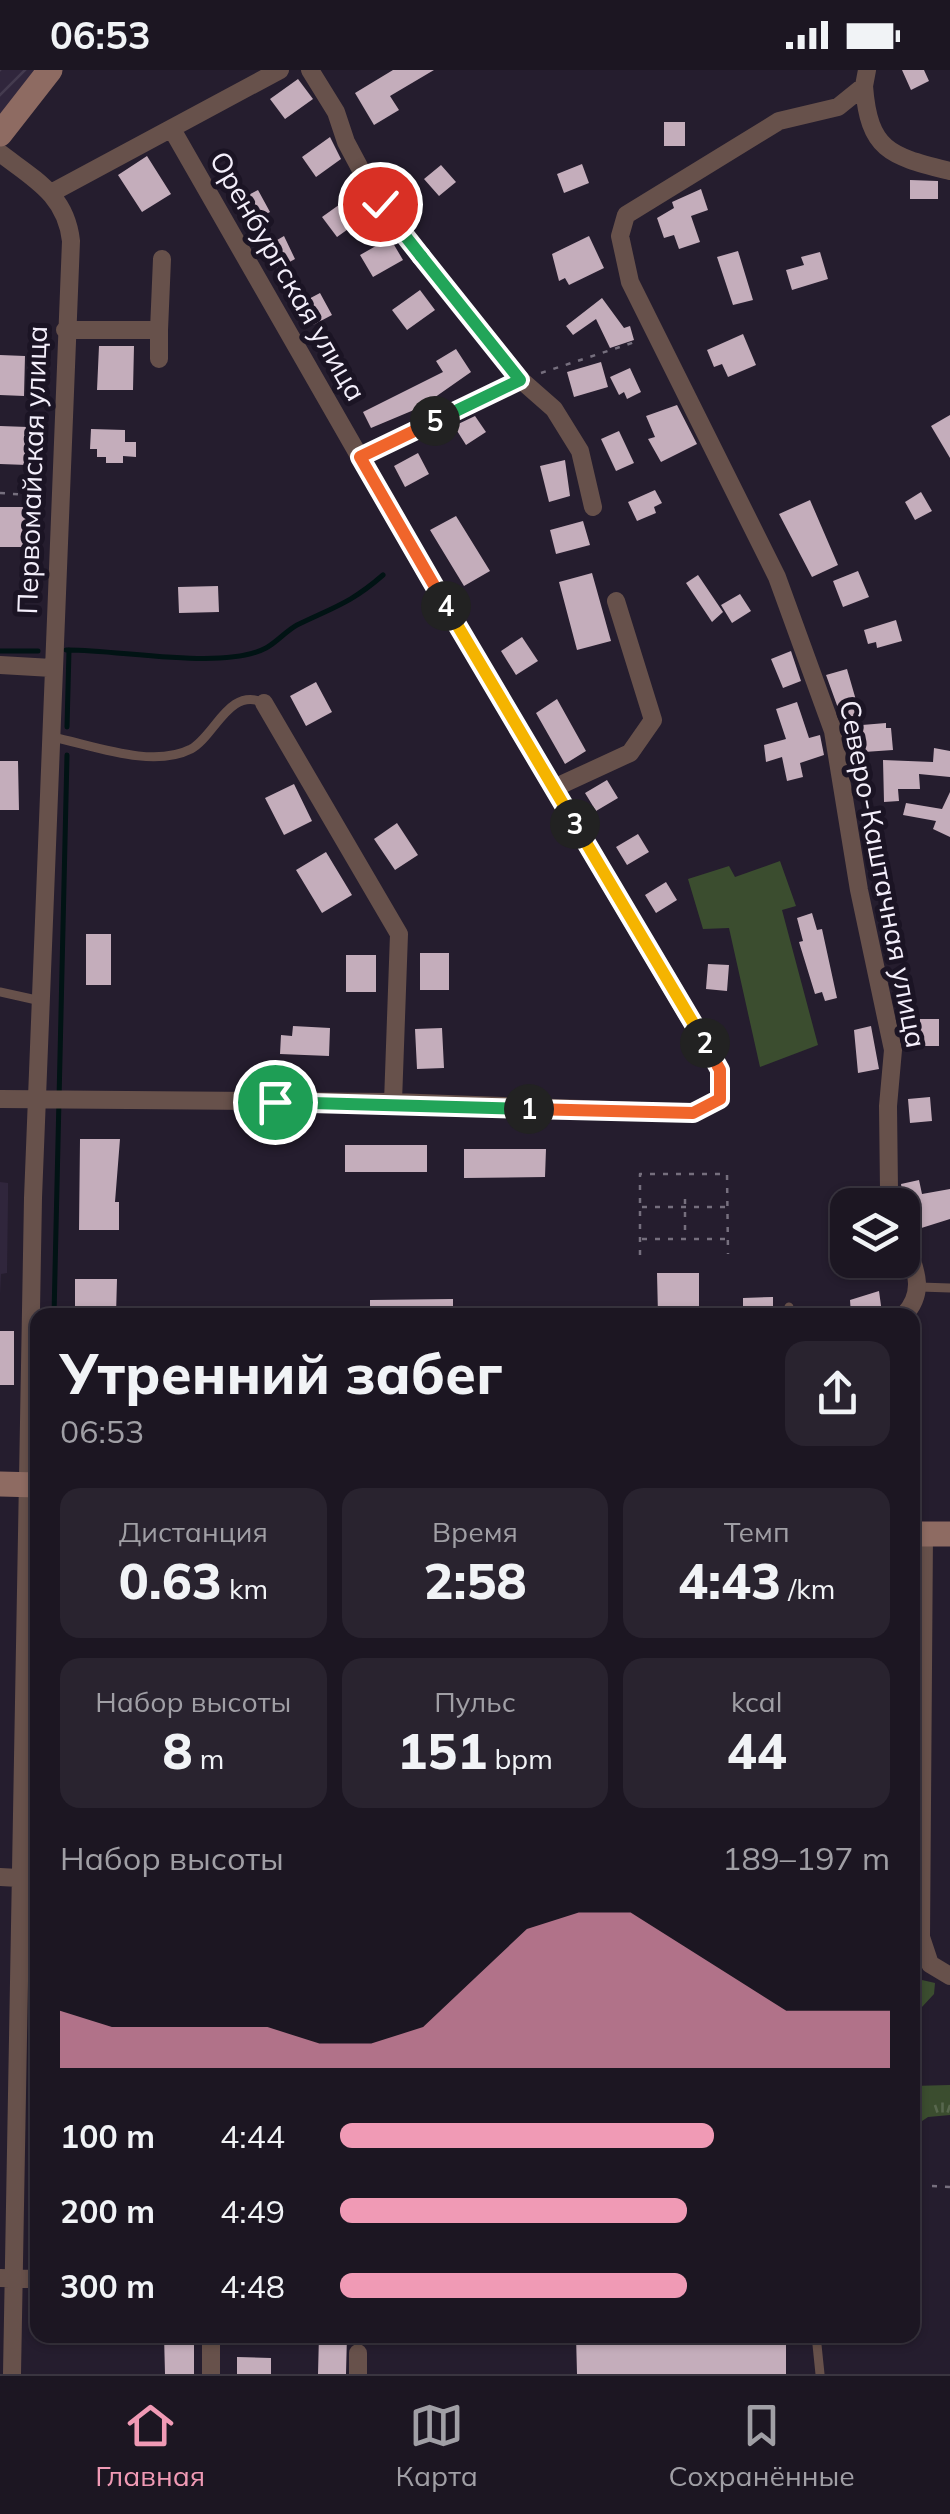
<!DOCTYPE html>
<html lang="ru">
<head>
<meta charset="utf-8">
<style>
	body { margin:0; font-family:Mulish,sans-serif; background:#29232f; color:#f1f3f6; height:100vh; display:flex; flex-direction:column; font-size:38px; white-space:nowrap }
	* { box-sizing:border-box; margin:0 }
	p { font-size:32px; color:#a09fa5 }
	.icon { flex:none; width:55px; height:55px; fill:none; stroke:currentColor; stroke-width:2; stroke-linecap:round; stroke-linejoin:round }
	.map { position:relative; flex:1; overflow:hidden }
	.drawer { position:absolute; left:30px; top:1238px; width:890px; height:1035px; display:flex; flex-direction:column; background:#1c1622; border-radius:20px; box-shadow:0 2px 8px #0004,0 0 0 2px #3a3540 }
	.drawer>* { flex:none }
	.controls { position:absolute; left:830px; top:1118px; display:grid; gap:20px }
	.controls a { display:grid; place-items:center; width:90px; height:90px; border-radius:20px; background:#1c1622; box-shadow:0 2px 8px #0004,0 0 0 2px #3a3540; font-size:50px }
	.pin { position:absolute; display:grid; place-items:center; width:85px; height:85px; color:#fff; margin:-42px; border:5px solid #fff; border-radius:50%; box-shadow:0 2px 10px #0007 }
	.km { position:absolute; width:50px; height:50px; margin:-25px; border-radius:50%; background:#222; color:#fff; font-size:28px; line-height:50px; text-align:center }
	.round { display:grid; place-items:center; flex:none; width:105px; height:105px; border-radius:20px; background:#29232f }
	.head { display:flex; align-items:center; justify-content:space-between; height:170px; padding:0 30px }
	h1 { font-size:55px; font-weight:800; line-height:75px }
	.figures { display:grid; grid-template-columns:repeat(3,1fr); gap:15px; height:170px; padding:10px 30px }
	.figures div { display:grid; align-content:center; border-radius:20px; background:#29232f; text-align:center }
	.figures b { font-size:50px; font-weight:800 }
	.figures small { font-size:28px; font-weight:400 }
	.figures p { font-size:28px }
	.chart { height:280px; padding:20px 30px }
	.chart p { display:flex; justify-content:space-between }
	.chart svg { width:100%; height:180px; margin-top:10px; fill:#f09ab5; opacity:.7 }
	ul { padding:0 30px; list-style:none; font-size:32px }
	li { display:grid; grid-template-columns:160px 120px 1fr; align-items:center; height:75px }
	li i { height:25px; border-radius:12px; background:#f09ab5 }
	.status { display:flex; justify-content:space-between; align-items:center; height:70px; padding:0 50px; background:#1c1622; direction:ltr }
	.status svg { height:28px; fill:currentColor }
	.menu { display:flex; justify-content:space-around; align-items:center; height:140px; border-top:2px solid #3a3540; background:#1c1622; font-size:28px; color:#a09fa5 }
	.menu a { display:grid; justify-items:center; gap:5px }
	.menu .active { color:#f09ab5 }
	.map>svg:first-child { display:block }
</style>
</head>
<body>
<div class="status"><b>06:53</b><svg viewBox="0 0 49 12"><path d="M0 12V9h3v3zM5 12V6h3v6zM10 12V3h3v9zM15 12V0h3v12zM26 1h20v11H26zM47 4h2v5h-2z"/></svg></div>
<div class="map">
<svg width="950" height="2304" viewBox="0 0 950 2304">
	<defs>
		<pattern id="industrial-furrows" width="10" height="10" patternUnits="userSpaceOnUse" patternTransform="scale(2.5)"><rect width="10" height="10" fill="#30263c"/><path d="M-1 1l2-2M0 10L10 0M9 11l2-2" fill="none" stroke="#443b4f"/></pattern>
		<pattern id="grass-tufts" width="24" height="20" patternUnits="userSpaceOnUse" patternTransform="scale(2.5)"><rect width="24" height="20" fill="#3b4d2f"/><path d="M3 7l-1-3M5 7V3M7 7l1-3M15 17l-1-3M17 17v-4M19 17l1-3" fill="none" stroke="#58674e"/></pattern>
	</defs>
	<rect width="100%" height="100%" fill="#251d2e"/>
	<path fill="#30263c" d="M0,1112L8,1113V1130L7,1203L1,1204L0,1225Z"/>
	<path fill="url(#industrial-furrows)" d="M0,0H39L0,49Z"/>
	<path fill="url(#grass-tufts)" d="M913,1908L935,1913L934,1924L921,1938L919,1965L913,1969Z
		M950,2015V2045L928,2047L913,2057V2016Z"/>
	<path fill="#3b4d2f" d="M780,791L796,836L782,840L818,975L760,997L729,858L703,859L688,809L729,796L735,807Z"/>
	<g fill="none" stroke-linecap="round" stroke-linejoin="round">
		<path stroke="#011314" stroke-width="5" d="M66,580C117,579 223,601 266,578C277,572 286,561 297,555C334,537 351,533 383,505
			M0,581H38
			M67,657L69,580
			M54,1245L67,685"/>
	</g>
	<path fill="#c4adbb" d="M393,0H434L390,26L399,40L374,55L355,23Z
		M902,0H924L929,11L911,20Z
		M298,9L313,29L285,49L270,29Z
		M664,52H685V76H664Z
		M330,67L341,89L316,107L302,87Z
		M147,86L171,124L142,142L118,105Z
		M582,94L589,113L564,123L557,104Z
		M441,95L456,112L439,126L424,109Z
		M910,110L938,111V129H910Z
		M701,119L708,140L691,146L700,172L679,179L674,165L664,168L657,148L674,138L672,132Z
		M258,120L270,142L251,152L239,130Z
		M350,127L365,147L337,167L322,147Z
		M284,166L295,189L277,199L265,177Z
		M589,166L604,198L569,215L565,208L559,211L552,184Z
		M390,168L403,190L373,207L360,185Z
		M738,181L753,230L733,235L717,187Z
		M820,182L828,209L792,220L786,200L804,195L801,187Z
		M420,220L435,240L407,260L392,240Z
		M320,223L332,245L313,255L301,233Z
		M602,228L624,258L630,256L634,270L610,278L596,249L573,265L566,256Z
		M743,264L756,295L728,307L722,294L714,297L707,280Z
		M99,276H134L133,320H97Z
		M456,279L471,302L421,337L371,358L363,342L443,302L436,291Z
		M0,285L25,286L24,326L0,325Z
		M601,292L608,317L574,327L567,302Z
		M630,298L641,322L627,329L624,322L619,325L610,307Z
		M677,335L697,374L661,392L648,369L655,367L646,346Z
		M950,345V388L931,356Z
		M475,346L486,362L466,375L454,356Z
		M0,356L28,357L27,395L0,394Z
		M91,359L125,360V372H136V387L123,386V393H106V387H97V379H90Z
		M619,361L634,393L616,401L601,369Z
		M418,383L429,404L405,417L394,396Z
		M565,390L570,426L549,432L540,396Z
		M655,420L662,433L654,437L656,443L637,451L628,432Z
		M921,422L932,441L915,450L905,432Z
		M810,430L838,495L812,507L779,444Z
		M0,437H30L29,477H0Z
		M456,446L490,501L464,516L430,460Z
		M583,451L590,475L556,484L550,460Z
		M858,501L869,527L843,537L833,511Z
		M592,503L611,571L577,580L559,512Z
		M698,505L723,542L712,552L686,513Z
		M218,516L219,542L179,543L178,517Z
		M740,524L751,541L732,553L721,535Z
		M896,550L902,571L877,578L876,572L868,574L864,560Z
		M522,567L538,591L516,605L501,581Z
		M791,581L801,611L783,618L771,589Z
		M847,599L862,651L849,655L847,647L842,649L826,605Z
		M316,612L332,642L306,656L290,626Z
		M557,629L586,681L565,694L536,643Z
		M797,632L809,668L820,665L824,685L800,693L803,707L787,711L782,687L766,692L764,675L786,669L776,639Z
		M886,653V658H891L893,680L864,682L862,655Z
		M934,678L950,681V707L919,704L920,719H898L899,731L884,732L883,690L933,692Z
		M0,691H18L19,740H0Z
		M607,710L618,728L596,741L585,723Z
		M294,714L312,751L284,765L265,728Z
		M950,722V767L933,759L936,751L903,745L906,733L942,739Z
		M397,753L418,785L395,800L374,769Z
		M638,764L649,782L627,795L616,777Z
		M326,782L352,825L322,843L296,800Z
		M666,812L677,830L656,843L645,825Z
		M812,843L817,860L822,859L837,928L825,931L822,922L815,924L799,872L803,871L797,848Z
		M86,864H111V915H86Z
		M420,883H449V920H420Z
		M346,885H376V922H346Z
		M708,894L729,895L727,921L706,919Z
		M920,949H939V976H920Z
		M293,956L330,958L329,986L280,984L281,965L292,966Z
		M871,956L879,999L858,1003L854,960Z
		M442,958L444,998L417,999L415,959Z
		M930,1027L932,1051L910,1053L908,1029Z
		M80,1069H120L115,1132H119V1160H79Z
		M345,1075H427V1102H345Z
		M464,1079H546L545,1107L464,1108Z
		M919,1110L922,1124L950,1119V1149L915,1160L905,1140L901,1114Z
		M657,1203H699V1245H658Z
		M75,1209H117L116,1245H75Z
		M879,1221L882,1243L851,1245L850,1230Z
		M773,1227V1245H743V1228Z
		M453,1229V1245H370V1230Z
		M0,1261H14V1315H0Z
		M164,2265H194V2304H165Z
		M319,2265H347L346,2304H318Z
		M576,2265H786V2304H577Z
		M237,2287L271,2288V2304H237Z"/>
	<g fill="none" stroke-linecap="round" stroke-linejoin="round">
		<path stroke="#766f7e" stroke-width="2.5" stroke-dasharray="5 8" stroke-linecap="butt" d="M541,303L638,271
			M0,423L43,426
			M685,1129V1168
			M642,1137H728
			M642,1169H728
			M640,1185V1104H727L728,1184
			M932,2116L950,2117"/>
		<path stroke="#67514b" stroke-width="9" d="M52,667C92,675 152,699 191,679C215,666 229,616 264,633
			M0,922L41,931
			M920,1217L950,1218
			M789,1237L790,1245
			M816,2265L820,2304"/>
		<path stroke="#67514b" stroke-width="18" d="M310,0L336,42L346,72L379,134L521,310L554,339L580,381L593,437
			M867,0L864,16L838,37L779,51L626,145L620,166L630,212L777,507L833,661L859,820L893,980L888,1036L889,1120L894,1135
			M864,16C869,82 891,86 950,101
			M0,83C34,109 66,125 71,171L33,1128L12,2304
			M53,122L280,0
			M65,260H159L162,189
			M159,260V289
			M360,387L521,310
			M0,595L52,598
			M264,633L399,864L393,1032
			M554,718L630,683L653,650L616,531
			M0,1029L393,1032L693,1043L720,1029V1000L425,501L173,61
			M902,1162C912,1193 929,1219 904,1245
			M924,1464L921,1867L930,1894L950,1906
			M0,1807L38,1809
			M0,2208L38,2209
			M211,2304V2265
			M358,2304V2283"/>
		<path stroke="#8e6b62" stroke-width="25" d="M0,64L50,0
			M0,1414L38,1415
			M912,1464H950"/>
	</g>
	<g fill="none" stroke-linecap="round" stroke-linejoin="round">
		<defs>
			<path id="split-1" d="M275,1032L529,1039"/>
			<path id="split-2" d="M529,1039L693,1043L720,1029V1000L705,973"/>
			<path id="split-3" d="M575,754L705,973"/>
			<path id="split-4" d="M446,536L575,754"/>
			<path id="split-5" d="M435,351L360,387L446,536"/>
			<path id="split-6" d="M421,186L520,310L435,351"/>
			<path id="split-7" d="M380,134L421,186"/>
		</defs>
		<use href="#split-1" stroke="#fff" stroke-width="20"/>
		<use href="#split-2" stroke="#fff" stroke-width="20"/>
		<use href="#split-3" stroke="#fff" stroke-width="20"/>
		<use href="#split-4" stroke="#fff" stroke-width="20"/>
		<use href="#split-5" stroke="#fff" stroke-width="20"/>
		<use href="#split-6" stroke="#fff" stroke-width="20"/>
		<use href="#split-7" stroke="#fff" stroke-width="20"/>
		<use href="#split-1" stroke="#22a559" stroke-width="12"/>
		<use href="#split-2" stroke="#f0652b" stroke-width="12"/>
		<use href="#split-3" stroke="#f5b400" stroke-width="12"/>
		<use href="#split-4" stroke="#f5b400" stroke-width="12"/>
		<use href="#split-5" stroke="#f0652b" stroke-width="12"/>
		<use href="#split-6" stroke="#22a559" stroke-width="12"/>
		<use href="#split-7" stroke="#22a559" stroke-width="12"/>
	</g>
	<g text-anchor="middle" stroke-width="10" stroke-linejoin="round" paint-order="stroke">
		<g font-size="28" fill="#f4effb" stroke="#1b1424">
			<text transform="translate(288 206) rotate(60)" y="10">Оренбургская улица</text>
			<text transform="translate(32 400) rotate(-88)" y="10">Первомайская улица</text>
			<text transform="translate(883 804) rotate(79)" y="10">Северо-Каштачная улица</text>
		</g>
	</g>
</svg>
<div class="controls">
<a><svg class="icon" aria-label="layers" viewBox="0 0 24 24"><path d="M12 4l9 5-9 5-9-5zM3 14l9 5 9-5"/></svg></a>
</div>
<div class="pin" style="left:275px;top:1032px;background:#1e9e55"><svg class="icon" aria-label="arrive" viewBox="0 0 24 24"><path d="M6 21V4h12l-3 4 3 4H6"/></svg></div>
<div class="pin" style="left:380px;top:134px;background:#d93025"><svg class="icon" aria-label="check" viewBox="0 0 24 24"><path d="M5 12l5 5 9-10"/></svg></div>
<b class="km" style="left:529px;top:1039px">1</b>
<b class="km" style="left:705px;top:973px">2</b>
<b class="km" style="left:575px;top:754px">3</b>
<b class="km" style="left:446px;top:536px">4</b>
<b class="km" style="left:435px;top:351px">5</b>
<section class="drawer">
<div class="head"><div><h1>Утренний забег</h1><p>06:53</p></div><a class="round"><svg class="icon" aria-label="share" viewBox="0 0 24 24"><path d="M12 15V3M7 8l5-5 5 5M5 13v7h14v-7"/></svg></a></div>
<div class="figures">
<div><p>Дистанция</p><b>0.63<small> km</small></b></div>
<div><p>Время</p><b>2:58</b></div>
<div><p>Темп</p><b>4:43<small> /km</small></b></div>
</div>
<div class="figures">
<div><p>Набор высоты</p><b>8<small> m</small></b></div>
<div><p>Пульс</p><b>151<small> bpm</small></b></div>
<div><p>kcal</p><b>44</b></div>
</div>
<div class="chart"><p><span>Набор высоты</span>189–197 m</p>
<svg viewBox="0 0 160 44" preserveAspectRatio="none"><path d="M0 44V30L10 34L20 34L30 34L40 34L50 38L60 38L70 34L80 22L90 10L100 6L110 6L120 14L130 22L140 30L150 30L160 30V44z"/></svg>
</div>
<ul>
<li><b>100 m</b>4:44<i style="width:68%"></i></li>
<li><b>200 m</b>4:49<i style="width:63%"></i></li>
<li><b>300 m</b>4:48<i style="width:63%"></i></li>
</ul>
</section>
</div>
<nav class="menu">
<a class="active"><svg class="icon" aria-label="home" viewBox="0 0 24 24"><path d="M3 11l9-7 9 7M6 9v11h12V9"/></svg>Главная</a>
<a><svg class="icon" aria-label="map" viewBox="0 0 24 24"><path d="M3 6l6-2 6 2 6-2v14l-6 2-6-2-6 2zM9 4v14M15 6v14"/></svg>Карта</a>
<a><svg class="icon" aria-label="saved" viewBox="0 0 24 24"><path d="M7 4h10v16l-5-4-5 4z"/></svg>Сохранённые</a>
</nav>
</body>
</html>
